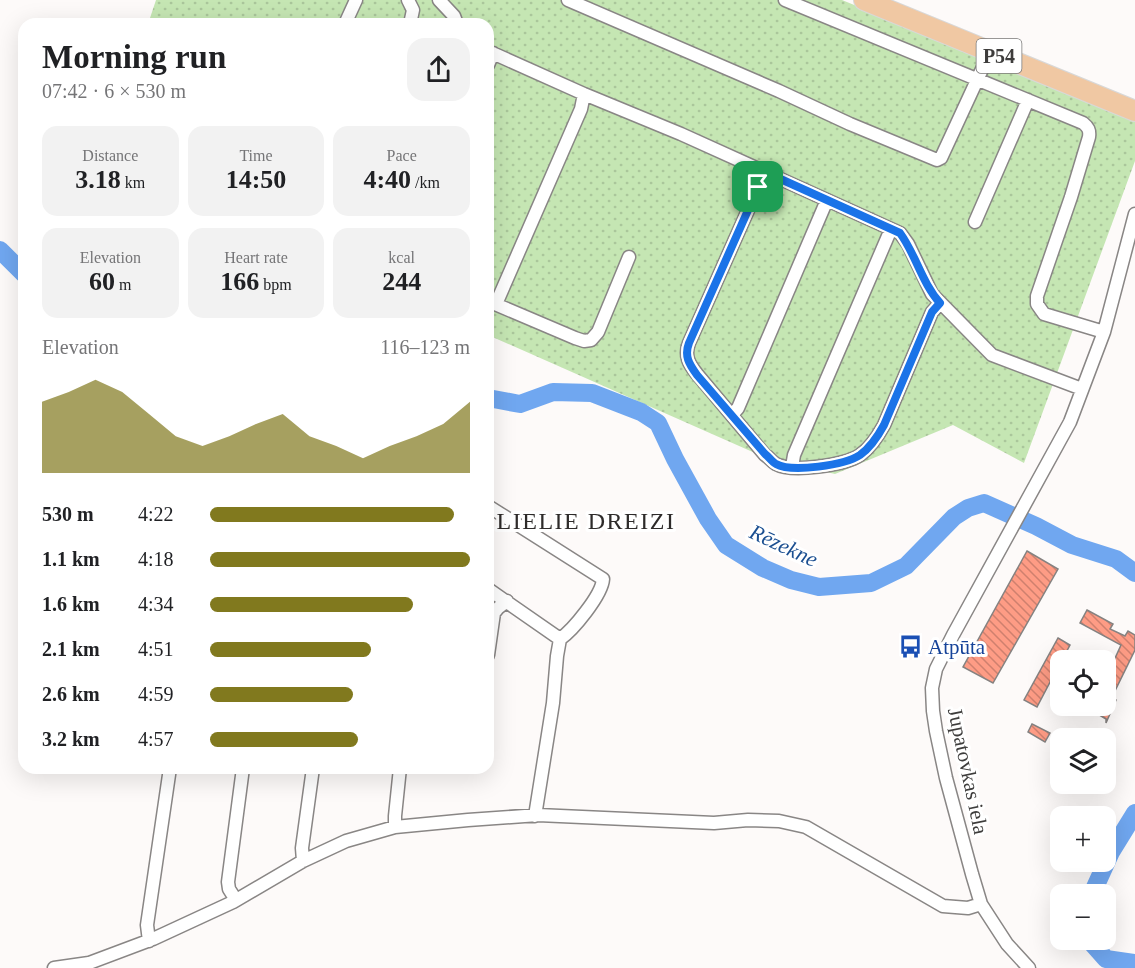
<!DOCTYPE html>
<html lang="en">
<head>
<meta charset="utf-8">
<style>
	body { margin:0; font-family:Georgia,serif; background:#f2f2f2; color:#202124; height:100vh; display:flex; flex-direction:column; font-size:22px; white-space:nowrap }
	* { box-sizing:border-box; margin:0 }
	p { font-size:20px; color:#757577 }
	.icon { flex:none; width:33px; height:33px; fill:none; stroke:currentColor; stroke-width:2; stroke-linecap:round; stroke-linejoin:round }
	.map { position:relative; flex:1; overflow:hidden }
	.side { position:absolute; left:18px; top:18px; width:476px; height:756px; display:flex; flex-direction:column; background:#fff; border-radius:18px; box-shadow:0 6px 24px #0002 }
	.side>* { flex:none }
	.tools { position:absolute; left:1050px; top:650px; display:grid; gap:12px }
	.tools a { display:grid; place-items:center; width:66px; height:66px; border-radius:12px; background:#fff; box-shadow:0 6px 24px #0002; font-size:30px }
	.pin { position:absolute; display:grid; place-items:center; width:51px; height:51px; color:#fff; margin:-26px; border-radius:12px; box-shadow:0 3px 9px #0006 }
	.round { display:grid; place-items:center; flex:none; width:63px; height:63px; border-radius:18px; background:#f2f2f2 }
	.head { display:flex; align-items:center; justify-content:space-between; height:102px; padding:0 24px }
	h1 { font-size:33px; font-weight:800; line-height:45px }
	.stats { display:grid; grid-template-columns:repeat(3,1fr); gap:9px; height:102px; padding:6px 24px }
	.stats div { display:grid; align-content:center; border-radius:15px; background:#f2f2f2; text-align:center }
	.stats b { font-size:26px; font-weight:800 }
	.stats small { font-size:16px; font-weight:400 }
	.stats p { font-size:16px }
	.chart { height:168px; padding:12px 24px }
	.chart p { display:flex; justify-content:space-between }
	.chart svg { width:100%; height:108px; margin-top:6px; fill:#81791e; opacity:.7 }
	ul { padding:0 24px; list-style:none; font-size:20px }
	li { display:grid; grid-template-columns:96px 72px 1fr; align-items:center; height:45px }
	li i { height:15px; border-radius:8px; background:#81791e }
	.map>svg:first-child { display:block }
</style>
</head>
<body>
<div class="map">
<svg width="1135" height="968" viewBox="0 0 1135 968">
	<defs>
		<pattern id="garden-dots" width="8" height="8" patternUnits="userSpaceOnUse" patternTransform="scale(1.5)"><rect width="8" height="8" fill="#c5e6b3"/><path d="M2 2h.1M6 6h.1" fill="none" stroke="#aac69b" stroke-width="1.8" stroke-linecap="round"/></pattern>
		<pattern id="building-back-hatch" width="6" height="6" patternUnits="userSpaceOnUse" patternTransform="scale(1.5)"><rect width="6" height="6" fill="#fe9c85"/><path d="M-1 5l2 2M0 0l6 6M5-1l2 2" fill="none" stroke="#cf806e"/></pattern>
	</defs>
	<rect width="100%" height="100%" fill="#fdfaf9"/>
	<path fill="url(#garden-dots)" d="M156,0H842L1135,120V161L1024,463L953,425L835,474L766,458L488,335V24H148Z"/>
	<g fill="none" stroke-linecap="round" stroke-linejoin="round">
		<path stroke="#70a7f0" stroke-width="18" d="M0,250L24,274
			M488,398L520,404L553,392L592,393L641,412L658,423L675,459L708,519L726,545L763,568L791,580L819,587L871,583L906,566L954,517L968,508L984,503L1036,526L1072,545L1116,559L1135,573
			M1092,894L1111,852L1135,813
			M1090,939V941L1106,959L1135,963"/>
	</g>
	<path fill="url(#building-back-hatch)" stroke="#858281" stroke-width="1.5" d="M1027,551L1058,569L993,683L963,667Z
		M1087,610L1113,624L1110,629L1125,636L1128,631L1135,635V650L1112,697L1116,700L1106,723V719L1096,713L1100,705H1106V678L1121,645L1080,623Z
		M1058,638L1070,645L1062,660H1060V663L1037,707L1024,700Z
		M1032,724L1050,733L1045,742L1028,732Z"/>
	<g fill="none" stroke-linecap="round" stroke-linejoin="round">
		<defs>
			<path id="street" d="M408,0L413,10L410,24
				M439,0L454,16L457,24
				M568,0L779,91L850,124L937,160L941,158L990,52
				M785,0L1083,123C1088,127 1090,130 1089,137L1071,197L1037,296V304L1044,314L1104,332
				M345,24L356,0
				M488,51L584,94L681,134L900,233L908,244L932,294L992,355L1082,389
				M488,65L493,53
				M765,172L689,343C684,356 689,364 697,374L765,455C769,457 772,462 776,464C792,473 845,465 860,455C870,448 878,436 884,425L932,312L940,303
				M975,222L1028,100
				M488,301L575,338L584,341L591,340L598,332L629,257
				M496,304L581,109L584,94
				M732,415L738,408L827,200
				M792,467L794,455L891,229
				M488,506L603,579C602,595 573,630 560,639L557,656L553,703L535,816
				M488,589L560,639
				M488,655L494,613L498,608L507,601
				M395,827V816L400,768
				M303,861L302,848L313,768
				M236,900L229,889L228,882L243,768
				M149,941L147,925L170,768
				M54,968L89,963L153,939L233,902L303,861L346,841L395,827L468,820L538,815L714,823L748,820L779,821L806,827L943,906L968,908L981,904
				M1029,968L1007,944L981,904L972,874L946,778L936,731L933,711L932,688L936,669L953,635L1070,422L1104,332L1135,214"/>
			<path id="primary" d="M864,0L1135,111"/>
		</defs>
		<use href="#street" stroke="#898685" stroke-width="15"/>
		<use href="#primary" stroke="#d8d8d8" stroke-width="22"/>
		<use href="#street" stroke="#fff" stroke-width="12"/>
		<use href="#primary" stroke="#f0c8a3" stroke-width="20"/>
	</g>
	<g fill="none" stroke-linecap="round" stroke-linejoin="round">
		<defs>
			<path id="route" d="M765,172L900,233C916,255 922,283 940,303L932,312L884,425C878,436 870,448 860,455C845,465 792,473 776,464C772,462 769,457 765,454L697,375C689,364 684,356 689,343Z"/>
		</defs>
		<use href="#route" stroke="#fff" stroke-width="12"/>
		<use href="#route" stroke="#1a73e8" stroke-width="8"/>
	</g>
	<defs>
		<symbol id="bus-bare" viewBox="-9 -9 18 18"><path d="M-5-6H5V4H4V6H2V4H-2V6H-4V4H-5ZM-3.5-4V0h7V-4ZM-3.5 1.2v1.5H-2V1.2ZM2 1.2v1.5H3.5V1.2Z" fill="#1a4fb4" stroke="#fff" stroke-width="2.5" paint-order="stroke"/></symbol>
	</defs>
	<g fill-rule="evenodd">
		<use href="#bus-bare" x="894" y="630" width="33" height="33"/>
	</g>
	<g text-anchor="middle" stroke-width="6" stroke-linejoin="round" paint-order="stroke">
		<rect fill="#fff" stroke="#787776" stroke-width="1.5" x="976.5" y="39" width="45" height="34" rx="4.5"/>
		<g font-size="20" font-weight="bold" fill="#3e3d3c">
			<text x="999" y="63">P54</text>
		</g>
		<g font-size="21" fill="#164399" stroke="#fff" text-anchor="start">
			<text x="928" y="654">Atpūta</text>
		</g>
		<g font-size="21" fill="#3e3d3c" stroke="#fff">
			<text transform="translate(968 771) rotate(78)" y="7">Jupatovkas iela</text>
		</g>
		<g font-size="22" font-style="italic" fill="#1b4f91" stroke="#fff">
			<text transform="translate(784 545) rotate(25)" y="8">Rēzekne</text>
		</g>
		<g font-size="24" letter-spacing="1.5" fill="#2e2b2a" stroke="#fff">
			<text x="586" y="529">LIELIE DREIZI</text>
		</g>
	</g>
</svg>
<div class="tools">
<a><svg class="icon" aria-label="locate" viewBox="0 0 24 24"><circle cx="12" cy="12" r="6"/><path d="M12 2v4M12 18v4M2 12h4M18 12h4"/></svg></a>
<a><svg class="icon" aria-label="layers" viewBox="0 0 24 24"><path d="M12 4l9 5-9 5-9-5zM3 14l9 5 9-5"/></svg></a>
<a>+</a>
<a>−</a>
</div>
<div class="pin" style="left:758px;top:187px;background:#1e9e55"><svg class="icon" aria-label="arrive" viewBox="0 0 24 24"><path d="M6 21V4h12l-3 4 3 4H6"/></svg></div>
<section class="side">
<div class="head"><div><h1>Morning run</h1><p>07:42 · 6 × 530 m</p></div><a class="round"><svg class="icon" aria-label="share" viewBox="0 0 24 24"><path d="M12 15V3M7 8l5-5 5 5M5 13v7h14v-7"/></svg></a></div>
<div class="stats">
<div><p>Distance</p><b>3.18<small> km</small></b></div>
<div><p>Time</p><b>14:50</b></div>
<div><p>Pace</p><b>4:40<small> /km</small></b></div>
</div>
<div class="stats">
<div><p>Elevation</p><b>60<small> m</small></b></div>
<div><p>Heart rate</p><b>166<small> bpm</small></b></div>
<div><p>kcal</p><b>244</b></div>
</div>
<div class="chart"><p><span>Elevation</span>116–123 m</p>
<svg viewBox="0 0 160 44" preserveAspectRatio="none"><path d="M0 44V15L10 11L20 6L30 11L40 20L50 29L60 33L70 29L80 24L90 20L100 29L110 33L120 38L130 33L140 29L150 24L160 15V44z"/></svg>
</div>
<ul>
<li><b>530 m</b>4:22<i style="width:94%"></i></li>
<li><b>1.1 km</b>4:18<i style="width:100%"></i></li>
<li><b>1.6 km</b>4:34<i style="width:78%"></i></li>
<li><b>2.1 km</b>4:51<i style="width:62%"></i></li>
<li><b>2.6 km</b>4:59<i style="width:55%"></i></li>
<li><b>3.2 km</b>4:57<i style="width:57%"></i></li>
</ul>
</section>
</div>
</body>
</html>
